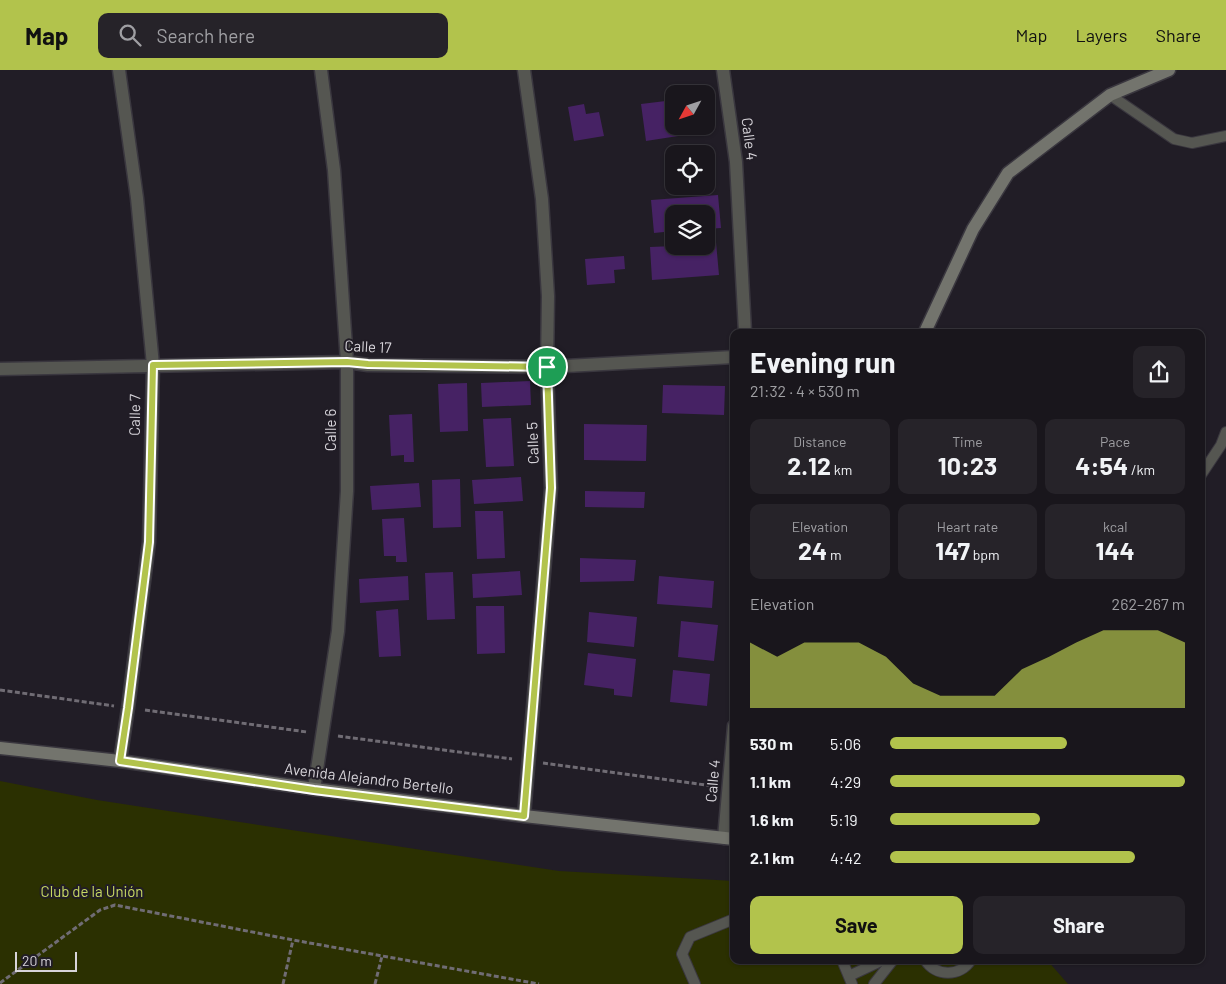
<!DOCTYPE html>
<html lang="en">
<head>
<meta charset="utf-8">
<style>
	body { margin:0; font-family:Barlow,sans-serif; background:#262329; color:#f1f3f6; height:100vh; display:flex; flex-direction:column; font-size:19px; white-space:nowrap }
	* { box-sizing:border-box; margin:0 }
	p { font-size:16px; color:#9f9fa3 }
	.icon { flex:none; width:28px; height:28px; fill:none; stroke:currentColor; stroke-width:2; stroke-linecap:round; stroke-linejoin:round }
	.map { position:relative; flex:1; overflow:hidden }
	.details { position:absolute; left:730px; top:259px; width:475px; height:635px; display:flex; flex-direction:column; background:#19161c; border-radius:10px; box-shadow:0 1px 4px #0004,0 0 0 1px #37353b }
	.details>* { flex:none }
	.needle { width:32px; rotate:230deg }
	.tools { position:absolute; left:665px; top:15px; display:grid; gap:10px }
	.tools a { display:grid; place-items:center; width:50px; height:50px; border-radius:10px; background:#19161c; box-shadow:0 1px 4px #0004,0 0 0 1px #37353b; font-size:25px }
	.scale { position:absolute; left:15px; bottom:12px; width:62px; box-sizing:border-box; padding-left:5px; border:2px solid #d7d4da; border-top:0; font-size:14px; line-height:18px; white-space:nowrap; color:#d7d4da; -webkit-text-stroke:4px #211d26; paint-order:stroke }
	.pin { position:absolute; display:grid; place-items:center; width:42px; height:42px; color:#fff; margin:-21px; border:2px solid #fff; border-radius:50%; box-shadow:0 1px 5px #0007 }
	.round { display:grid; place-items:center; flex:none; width:52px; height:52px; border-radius:10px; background:#262329 }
	.head { display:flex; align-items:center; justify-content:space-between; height:85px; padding:0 20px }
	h1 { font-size:28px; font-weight:700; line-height:38px }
	.stats { display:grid; grid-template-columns:repeat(3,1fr); gap:8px; height:85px; padding:5px 20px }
	.stats div { display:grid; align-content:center; border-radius:10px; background:#262329; text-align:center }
	.stats b { font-size:25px; font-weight:700 }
	.stats small { font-size:14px; font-weight:400 }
	.stats p { font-size:14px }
	.chart { height:140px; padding:10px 20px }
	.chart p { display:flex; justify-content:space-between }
	.chart svg { width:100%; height:90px; margin-top:5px; fill:#b2c34c; opacity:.7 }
	.button { display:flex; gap:10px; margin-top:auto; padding:10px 20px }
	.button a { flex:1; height:58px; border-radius:10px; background:#b2c34c; color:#111; font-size:20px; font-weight:700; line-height:58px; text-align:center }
	.button a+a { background:#262329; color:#f1f3f6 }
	ul { padding:0 20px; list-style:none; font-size:16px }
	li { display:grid; grid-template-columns:80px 60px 1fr; align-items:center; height:38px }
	li i { height:12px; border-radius:6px; background:#b2c34c }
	header { display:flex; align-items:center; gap:30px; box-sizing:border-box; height:70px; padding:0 25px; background:#b2c34c; color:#111 }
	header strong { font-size:24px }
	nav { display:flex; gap:28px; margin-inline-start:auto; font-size:18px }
	.search { width:350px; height:45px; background:#262329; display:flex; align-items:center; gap:12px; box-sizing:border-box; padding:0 18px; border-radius:10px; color:#9f9fa3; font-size:19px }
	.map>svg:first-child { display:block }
</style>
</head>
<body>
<header>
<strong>Map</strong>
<div class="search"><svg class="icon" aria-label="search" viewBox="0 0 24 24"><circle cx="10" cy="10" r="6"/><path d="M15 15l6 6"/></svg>Search here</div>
<nav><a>Map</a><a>Layers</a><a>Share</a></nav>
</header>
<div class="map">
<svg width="1226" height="914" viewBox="0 0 1226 914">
	<rect width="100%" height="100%" fill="#211d26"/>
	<path fill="#2b3001" d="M0,711L97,730L559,801L734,811V890H1047L1068,914H0Z"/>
	<path fill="#462264" d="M674,30V56H690L691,64L646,71L641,34Z
		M584,34L586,44L599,42L604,66L574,71L568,37Z
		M718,125L721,158L706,159V144H674V161L654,163L651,130Z
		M716,172L719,205L652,210L650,177L674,176L675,179L695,177L706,176V173Z
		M624,186L625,199L614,200L615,213L587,215L585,189Z
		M530,311L531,335L482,337L481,313Z
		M467,313L468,361L440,362L438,314Z
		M663,315L725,316L724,345L662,343Z
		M412,344L414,392H404V385L391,386L389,345Z
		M511,348L514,396L486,397L483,349Z
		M584,354L647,355L646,391L584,390Z
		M521,407L523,431L474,434L472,410Z
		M460,409L461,457L433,458L432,410Z
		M419,413L421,437L372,440L370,416Z
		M585,421L645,422L644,438L585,437Z
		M475,441H503L505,488L477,489Z
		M404,448L407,492H396V486H384L382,449Z
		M580,488L636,490L634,511L580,512Z
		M520,501L522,525L473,528L472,504Z
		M453,502L455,549L427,550L425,503Z
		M408,506L409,530L360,533L359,509Z
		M659,506L714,511L712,538L657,534Z
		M476,536H504L505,583L477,584Z
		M398,539L401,586L379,587L376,541Z
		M589,542L637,547L634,577L587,572Z
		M681,551L718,555L714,591L678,587Z
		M588,583L636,589L632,627L614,625V619L584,615Z
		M673,600L710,604L707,636L670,632Z"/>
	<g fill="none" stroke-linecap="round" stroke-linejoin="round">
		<defs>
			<path id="lane" d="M1110,25L1174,69L1192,73L1226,66
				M1201,405L1221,375L1226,362
				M842,890L852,914
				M925,890C936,907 960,907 971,890
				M849,906L883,890
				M695,914L682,884L690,867L734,849
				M874,914L893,890"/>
			<path id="street" d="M119,0L137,128L153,295L149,472L128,638L120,691
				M524,0L542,129L548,226L547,297L551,418L524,746
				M723,0L736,92L745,262
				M0,299L347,292L368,295L547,297L734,287
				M314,719L338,561L347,421V292L334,100L321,0
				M724,768L734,656"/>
			<path id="secondary" d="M925,262L973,159L1008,103L1110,25L1169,0
				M0,678L120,691L314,719L524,746L734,769"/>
		</defs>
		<use href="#lane" stroke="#3a373f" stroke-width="12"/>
		<use href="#street" stroke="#3a373f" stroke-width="15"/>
		<use href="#secondary" stroke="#3a373f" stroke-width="15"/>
		<path stroke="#706c74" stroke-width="3" stroke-dasharray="5 2.5" stroke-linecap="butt" d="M0,620L114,636
			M145,640L307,662
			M338,666L512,689
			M543,693L713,716
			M0,913L100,840L115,835L293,870L539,914
			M283,914L293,870
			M375,914L382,886"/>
		<use href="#lane" stroke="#555651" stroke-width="10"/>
		<use href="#street" stroke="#555651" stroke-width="12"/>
		<use href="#secondary" stroke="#73746d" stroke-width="12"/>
	</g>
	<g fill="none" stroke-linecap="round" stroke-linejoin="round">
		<defs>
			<path id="route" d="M347,292L368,294L547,297L551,418L524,746L314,720L120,691L128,638L149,472L153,295Z"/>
		</defs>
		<use href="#route" stroke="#fff" stroke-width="10"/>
		<use href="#route" stroke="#b2c34c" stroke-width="6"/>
	</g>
	<g text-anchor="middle" stroke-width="4" stroke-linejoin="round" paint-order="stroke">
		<g font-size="15" fill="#d7d4da" stroke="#211d26">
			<text transform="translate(749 69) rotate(83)" y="5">Calle 4</text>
			<text transform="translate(368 277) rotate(3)" y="5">Calle 17</text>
			<text transform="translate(135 345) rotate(-89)" y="5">Calle 7</text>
			<text transform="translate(331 360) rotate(-90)" y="5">Calle 6</text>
			<text transform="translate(533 373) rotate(-92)" y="5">Calle 5</text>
			<text transform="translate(369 709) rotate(7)" y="5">Avenida Alejandro Bertello</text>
			<text transform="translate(713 711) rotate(-85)" y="5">Calle 4</text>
		</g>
		<g font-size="15" fill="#c7d863" stroke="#211d26">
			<text x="92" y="827">Club de la Unión</text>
		</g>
	</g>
</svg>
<div class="tools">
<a><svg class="needle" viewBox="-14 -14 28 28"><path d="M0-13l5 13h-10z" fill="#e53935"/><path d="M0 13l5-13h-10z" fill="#9f9fa3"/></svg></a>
<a><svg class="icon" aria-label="locate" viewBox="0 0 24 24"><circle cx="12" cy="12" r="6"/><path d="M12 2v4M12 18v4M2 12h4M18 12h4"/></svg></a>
<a><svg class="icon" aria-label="layers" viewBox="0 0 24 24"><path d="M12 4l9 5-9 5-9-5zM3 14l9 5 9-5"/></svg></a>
</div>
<div class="scale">20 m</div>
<div class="pin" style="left:547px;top:297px;background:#1e9e55"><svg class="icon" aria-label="arrive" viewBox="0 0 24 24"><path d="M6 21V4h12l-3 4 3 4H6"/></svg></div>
<section class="details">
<div class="head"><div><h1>Evening run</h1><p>21:32 · 4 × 530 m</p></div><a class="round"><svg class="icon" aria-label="share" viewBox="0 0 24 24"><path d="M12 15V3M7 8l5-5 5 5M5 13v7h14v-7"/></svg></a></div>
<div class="stats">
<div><p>Distance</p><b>2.12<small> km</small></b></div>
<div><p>Time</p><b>10:23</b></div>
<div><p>Pace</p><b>4:54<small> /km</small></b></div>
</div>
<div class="stats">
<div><p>Elevation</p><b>24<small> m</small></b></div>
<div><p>Heart rate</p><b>147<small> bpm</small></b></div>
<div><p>kcal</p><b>144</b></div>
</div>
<div class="chart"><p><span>Elevation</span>262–267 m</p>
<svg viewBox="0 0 160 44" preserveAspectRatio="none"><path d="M0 44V12L10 19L20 12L30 12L40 12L50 19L60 32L70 38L80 38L90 38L100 25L110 19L120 12L130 6L140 6L150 6L160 12V44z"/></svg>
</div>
<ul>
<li><b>530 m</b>5:06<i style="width:60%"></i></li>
<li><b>1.1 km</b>4:29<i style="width:100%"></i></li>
<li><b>1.6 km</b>5:19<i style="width:51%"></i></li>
<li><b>2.1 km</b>4:42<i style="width:83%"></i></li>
</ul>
<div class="button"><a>Save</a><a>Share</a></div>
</section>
</div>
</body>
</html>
